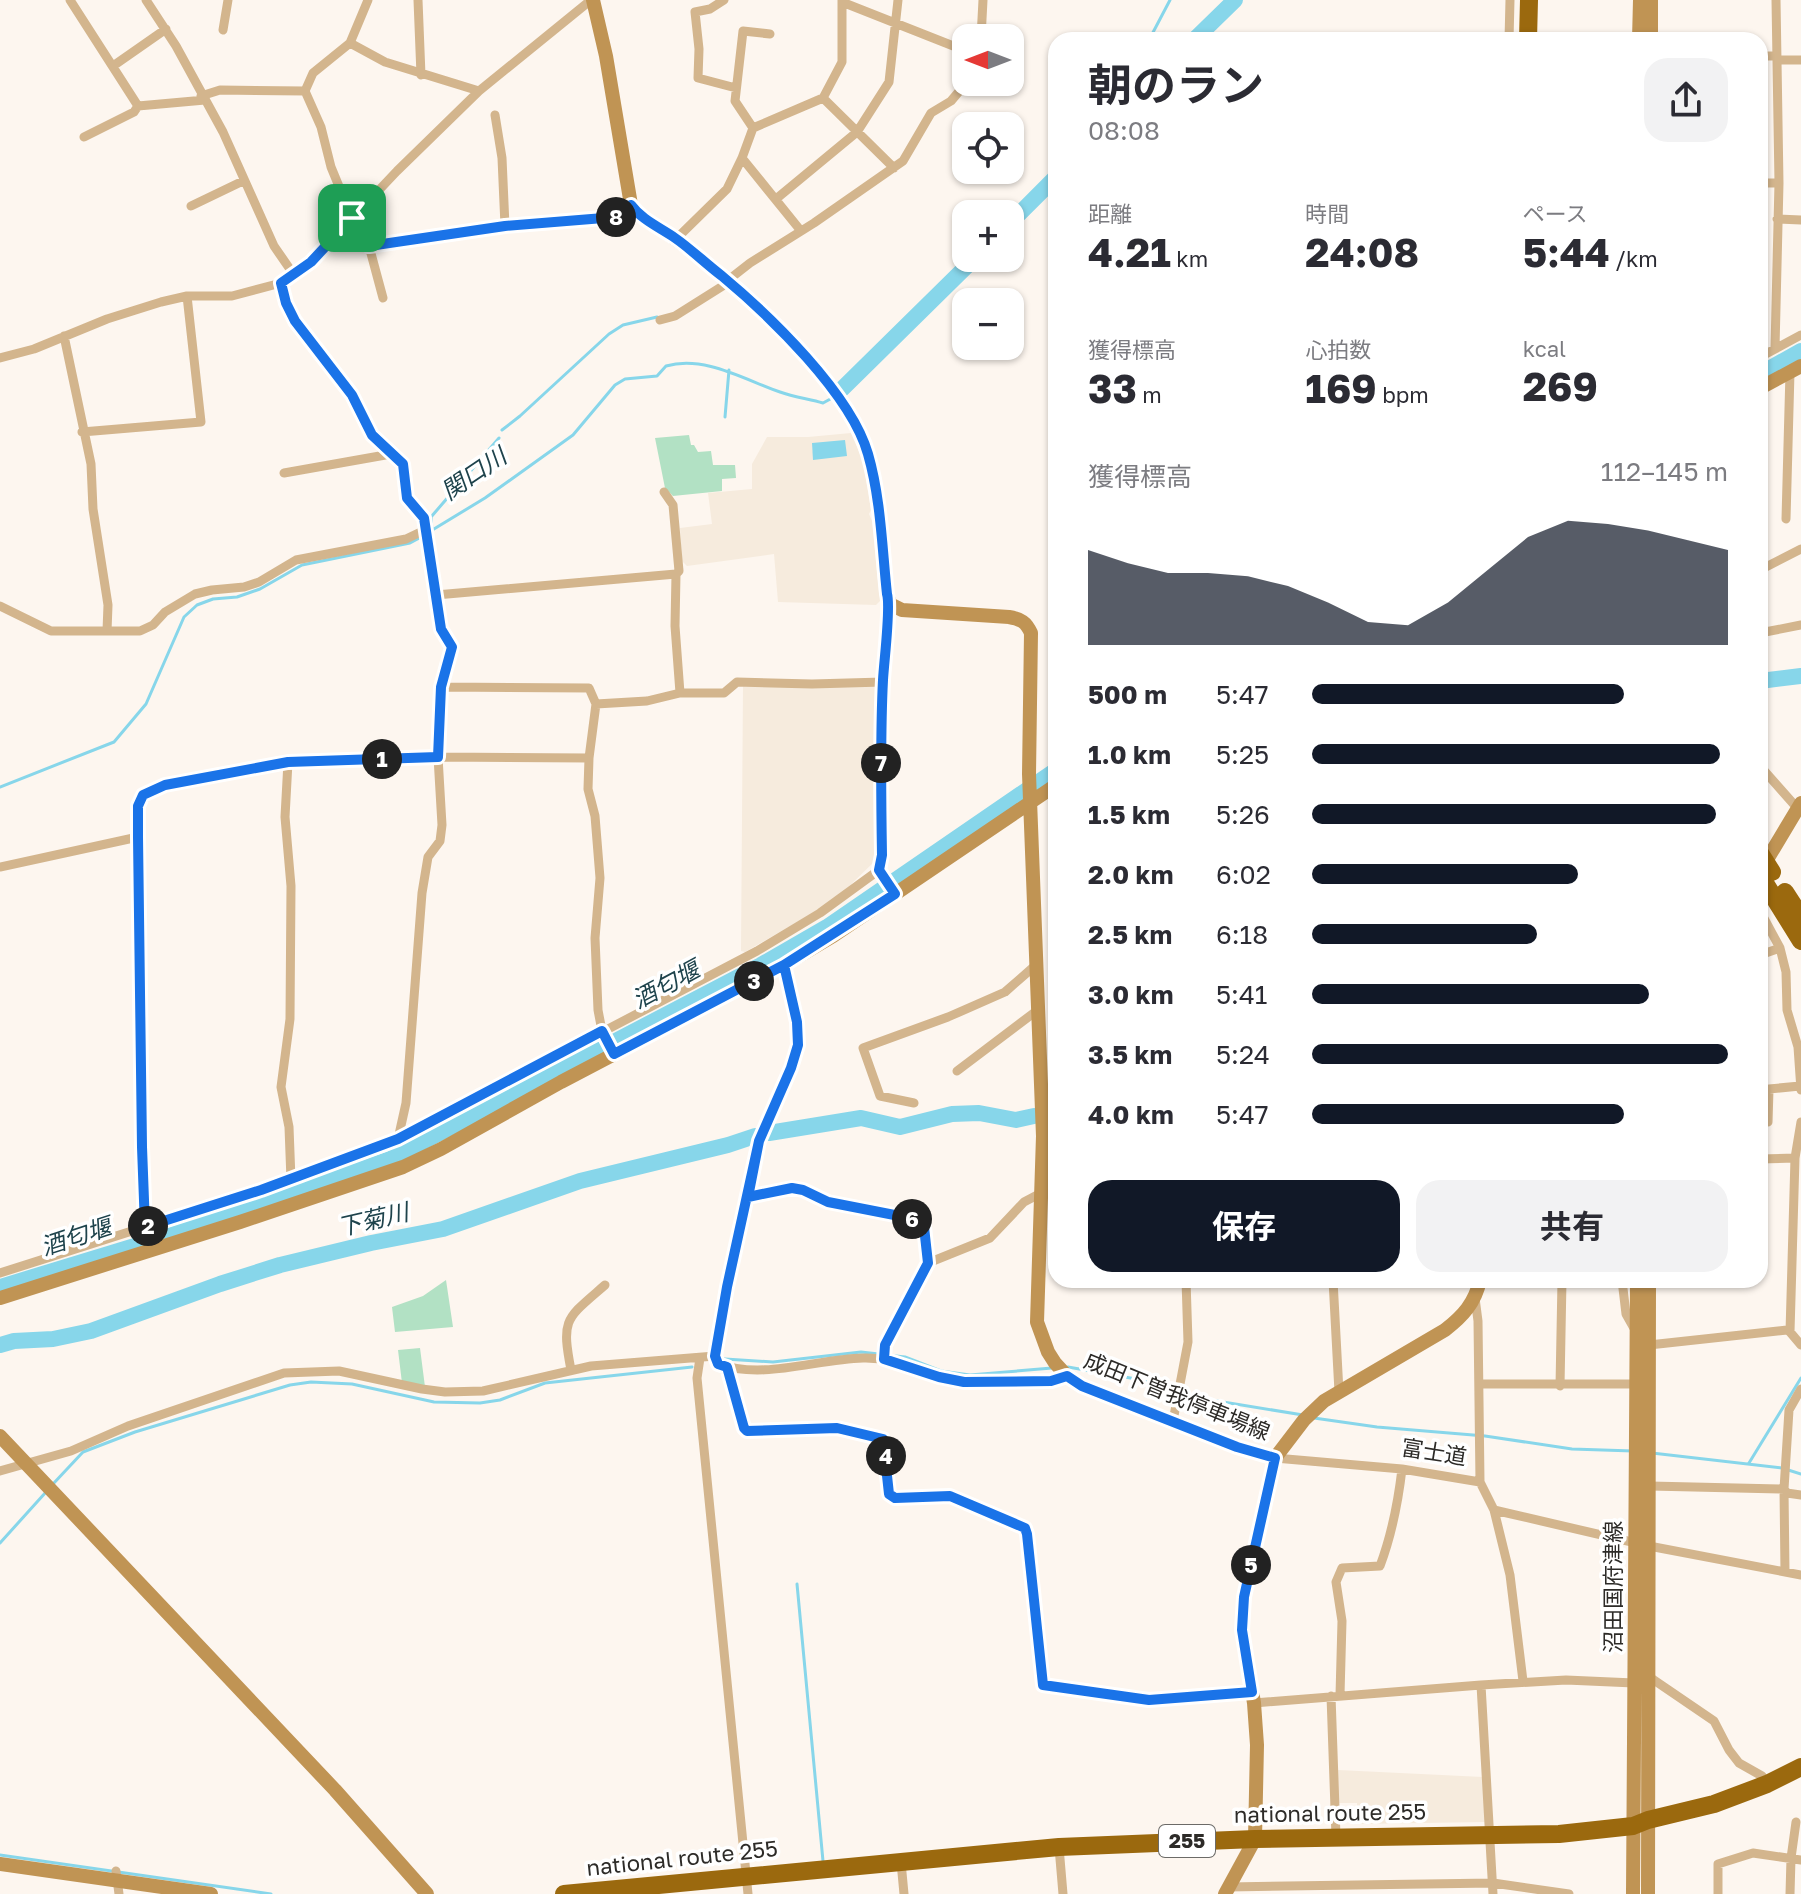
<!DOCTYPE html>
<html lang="ja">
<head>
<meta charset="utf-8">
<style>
	body { margin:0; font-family:"Golos Text","Noto Sans JP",sans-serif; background:#f2f2f3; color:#2b2b33; height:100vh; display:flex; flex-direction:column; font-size:30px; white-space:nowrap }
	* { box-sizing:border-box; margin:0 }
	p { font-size:26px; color:#7c7c81 }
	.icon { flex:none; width:44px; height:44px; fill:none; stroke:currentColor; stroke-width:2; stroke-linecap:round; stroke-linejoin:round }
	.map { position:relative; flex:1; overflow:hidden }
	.sheet { position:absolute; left:1048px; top:32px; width:720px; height:1256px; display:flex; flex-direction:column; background:#fff; border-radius:24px; box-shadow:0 2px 6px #0004 }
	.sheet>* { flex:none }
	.needle { width:52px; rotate:270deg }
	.controls { position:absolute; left:952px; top:24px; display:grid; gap:16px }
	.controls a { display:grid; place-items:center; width:72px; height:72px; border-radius:16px; background:#fff; box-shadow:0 2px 6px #0004; font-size:40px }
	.pin { position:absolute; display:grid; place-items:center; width:68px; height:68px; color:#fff; margin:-34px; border-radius:16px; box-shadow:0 4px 12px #0006 }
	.km { position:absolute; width:40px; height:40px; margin:-20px; border-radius:50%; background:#222; color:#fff; font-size:22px; line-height:40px; text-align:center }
	.round { display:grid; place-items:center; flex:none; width:84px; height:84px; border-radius:24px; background:#f2f2f3 }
	.overview { display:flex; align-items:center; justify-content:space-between; height:136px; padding:0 40px }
	h1 { font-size:44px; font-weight:700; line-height:60px }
	.metrics { display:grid; grid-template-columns:repeat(3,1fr); gap:12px; height:136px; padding:8px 40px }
	.metrics div { display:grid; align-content:center }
	.metrics b { font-size:40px; font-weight:700 }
	.metrics small { font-size:22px; font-weight:400 }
	.metrics p { font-size:22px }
	.chart { height:224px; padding:16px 40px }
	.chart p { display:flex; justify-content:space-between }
	.chart svg { width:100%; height:144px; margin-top:8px; fill:#111827; opacity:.7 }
	.cta { display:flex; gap:16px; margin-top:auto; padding:16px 40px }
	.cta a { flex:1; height:92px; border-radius:24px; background:#111827; color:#fff; font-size:32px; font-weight:700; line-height:92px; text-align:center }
	.cta a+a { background:#f2f2f3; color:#2b2b33 }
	ul { padding:0 40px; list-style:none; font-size:26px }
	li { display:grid; grid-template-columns:128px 96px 1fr; align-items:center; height:60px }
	li i { height:20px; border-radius:10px; background:#111827 }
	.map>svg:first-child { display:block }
</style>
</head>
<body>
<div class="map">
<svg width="1801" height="1894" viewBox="0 0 1801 1894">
	<rect width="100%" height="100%" fill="#fdf6ef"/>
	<path fill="#f6ebdd" d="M851,433L863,461L871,510L869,514L872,521L880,601L876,605L778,602L774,554L687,566L682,561L680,528L712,524L708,493L752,489V464L767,437H808Z
		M743,686H880L877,772L879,857L835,900L745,952L741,951Z
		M1338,1770L1483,1777L1485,1822L1357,1824V1803H1338Z"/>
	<path fill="#b2e1c4" d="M689,435L691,445H694L698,452L711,451L713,465H735L736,478L722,479V491L673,496L665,488L655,438Z
		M446,1280L453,1327L395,1332L392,1307L423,1296Z
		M420,1348L425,1387L402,1383L398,1350Z"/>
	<path fill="#87d6ea" d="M845,440L847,456L813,460L812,443Z"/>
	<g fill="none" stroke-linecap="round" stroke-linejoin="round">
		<path stroke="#87d6ea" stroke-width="3" d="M1149,40L1170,0
			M725,417L729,370
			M502,430L520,416L609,334L623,325L657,317
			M432,531L431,517L499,438
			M429,532L485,498L573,435L615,385L625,379L657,376L666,366C705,355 745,380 780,392C794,397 809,399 823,403L834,397
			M0,787L114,742L146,704L184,617L197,605L213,599L237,597L260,589L302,565L410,543L423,536
			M725,1359L773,1362L861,1352L905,1357L941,1371L970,1375L1052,1368
			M1068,1367L1136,1379L1205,1399L1303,1415
			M1314,1418L1377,1427L1485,1436L1572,1449L1633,1451
			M1652,1453L1782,1468L1801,1474
			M1749,1463L1801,1378
			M53,1484L83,1452L135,1432L290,1385L311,1382L352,1384L434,1402L480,1403L500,1400L545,1383L692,1367
			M0,1543L46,1492
			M797,1584L823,1861
			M0,1855L271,1894"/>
		<path stroke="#87d6ea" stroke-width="16" d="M1194,40L1235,0
			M1010,223L1056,177
			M1760,374L1801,351
			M842,389L975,258
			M1760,681L1801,676
			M1051,1113L1050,1099L1056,1096
			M769,1133L861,1118L900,1127L952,1114L979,1113L1016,1120L1034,1116
			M0,1287L171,1235L390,1159L761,965L827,927L1056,770
			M0,1345L14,1341L53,1339L91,1331L220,1284L280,1265L371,1243L443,1229L580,1181L728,1145L755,1136"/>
		<path stroke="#d3b58d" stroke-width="9" d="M70,0L138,106L134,112L84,137
			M146,0L176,46L223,132L274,246L294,275
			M418,0L421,75
			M724,0L710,9L695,12L699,49L698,78L736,88
			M842,2L966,51
			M223,30L228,0
			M981,38L983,0
			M1509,40L1510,0
			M350,43L385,62L479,91
			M1760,56H1777
			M1778,60H1801
			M113,66L166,29
			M305,91L321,127L331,167L352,218L369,246L383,298
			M201,96L220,90L305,91L313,73L350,43L368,0
			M823,98L894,168
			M138,106L205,100
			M495,115L502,158L505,226
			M753,128L735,101L743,31L770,34
			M742,158L801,231
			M1760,183H1779
			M776,199L857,132L889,82L898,0
			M191,206L243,181
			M1777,219L1801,220
			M676,239L727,189L742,158L753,128L823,98L842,62V0
			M369,246L505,226L616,217L631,205
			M727,281L750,263L814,223L903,161L931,113L951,101L967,82
			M281,283L286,303L295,321L352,395L372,435L403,464L407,498L424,518L441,629L452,647L441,687L439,711L438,757L442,825L440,841L428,857L422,893L406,1103L398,1139
			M660,320L675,316L729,282
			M64,336L91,464L93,509L108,605L107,631H140L153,625L165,612L195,594L212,590L244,587L259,582L296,560L406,539L427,529
			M1775,348L1779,183L1776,0
			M1760,357L1801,335
			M0,358L34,349L107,319L161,302L187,296H232L281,283L311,262L397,171L479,91L591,0
			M82,432L201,422L187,296
			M284,473L391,454
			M664,492L673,505L679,571L676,574L675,626L680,693
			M1786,519L1790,372
			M1760,570L1801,549
			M436,595L676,574
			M890,604L887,616L883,682L882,855L879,870L895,894
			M0,606L51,631H107
			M1760,633L1801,625
			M441,687L589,688L596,704L589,758L588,789L595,816L600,878L595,938L598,1010L602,1031L614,1054
			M596,704L647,701L680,693H724L737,682L812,684L883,682
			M288,762L285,817L291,886L290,1019L281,1087L289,1127L291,1180
			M1760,766L1798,809
			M138,837L142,1147L145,1227
			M0,867L138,837C138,808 133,795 165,785L288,762L438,757L589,758
			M1760,911L1780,948L1786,972L1787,1010L1798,1047L1801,1090
			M1760,955L1780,948
			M784,965L797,1022L798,1045L791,1068L759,1141L727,1287L715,1356L718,1364C764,1380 816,1359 863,1358C892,1357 914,1370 940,1377C964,1384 1044,1383 1067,1376
			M957,1071L1039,1009
			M914,1103L880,1096L863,1048L948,1017L1005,992L1037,964
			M1768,1122L1769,1089L1800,1086
			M1801,1122L1795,1158L1790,1332L1801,1345
			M1043,1136L1056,1131
			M1760,1159L1795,1158
			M1043,1185L1056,1182
			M748,1197L792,1188L803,1190L828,1202L920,1220L924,1227L928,1263
			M0,1273L261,1190L398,1139L757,951L820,913L879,870
			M1333,1280L1339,1392
			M1622,1280L1626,1314L1635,1330
			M1649,1345L1787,1330L1790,1332
			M700,1358L697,1378L748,1894
			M884,1359L885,1345L928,1263L990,1238L1024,1202L1043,1192
			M727,1367L744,1428L747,1431L837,1428L883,1439L889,1494L895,1498L950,1496L976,1505L1025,1528L1043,1685L1149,1700L1252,1692
			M571,1370C561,1318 566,1319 605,1285
			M1479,1384H1637
			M1560,1386L1562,1280
			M1173,1421L1188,1342L1186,1280
			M1275,1458L1402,1469L1480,1482L1478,1321L1475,1298
			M0,1471L71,1451L128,1426L284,1373L339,1371L422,1389L445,1392L483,1391L591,1366L715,1356
			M1480,1482L1494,1510L1649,1546L1801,1575
			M1650,1486L1784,1489L1787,1493L1801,1495
			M1494,1510L1510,1575L1523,1681
			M1785,1572L1784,1489L1789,1410L1801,1389
			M1648,1676L1714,1721L1729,1750L1739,1763L1762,1776L1767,1784
			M1481,1685L1566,1680L1634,1683
			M1340,1695L1342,1621L1336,1582L1342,1568L1380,1566C1392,1534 1398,1503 1402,1469
			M1331,1696L1336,1837
			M1254,1703L1481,1685L1493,1894
			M1059,1847L1063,1894
			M901,1862L904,1894
			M116,1871L119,1894
			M1228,1887L1493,1883L1569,1894
			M1718,1894V1864L1753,1853L1801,1860
			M1790,1894L1791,1858L1796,1822"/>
		<path stroke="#c09454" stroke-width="14" d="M593,0L606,56L631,205C641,220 659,227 674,238C691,249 706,264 722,276C770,316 851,394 868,454C881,499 882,548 887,594L890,604L902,610L1009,617C1021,619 1026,622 1031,633L1029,774L1043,1136L1037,1322L1048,1352L1055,1363L1067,1376L1082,1386L1237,1447L1275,1458
			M1639,40L1640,0
			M1651,40V0
			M1760,388L1801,366
			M1762,868L1801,803
			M0,1298L240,1222L403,1167L441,1149L561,1082L784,965L833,936L1056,785
			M0,1436L335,1790L427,1894
			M1275,1458L1304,1420L1324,1401L1445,1330C1463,1316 1475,1303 1480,1280
			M0,1864L211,1894
			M1225,1894L1255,1839L1257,1745L1254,1703L1242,1630L1244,1597L1275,1458
			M1633,1894L1637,1280
			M1648,1894L1649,1280"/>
		<path stroke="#9b690e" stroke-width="18" d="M1528,40L1529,0
			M1760,875L1801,941
			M1785,892L1801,917
			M564,1894L1059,1847L1255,1839L1559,1834L1633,1826L1648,1820L1714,1804L1767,1784L1801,1767"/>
		<path stroke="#9b690e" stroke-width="18" d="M1760,853L1772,872"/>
	</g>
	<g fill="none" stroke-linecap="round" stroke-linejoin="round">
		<defs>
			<path id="route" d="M352,218L311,262L281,283L286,303L295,321L352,395L372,435L403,464L407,498L424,518L441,629L452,647L441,687L438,757L288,762L165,785L143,795L138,806V837L142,1147L145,1227L261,1190L398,1139L602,1031L614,1054L784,965L797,1022L798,1045L791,1068L759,1141L727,1287L715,1356L718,1364L727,1367L744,1428L747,1431L837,1428L883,1439L889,1494L895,1498L950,1496L1025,1528L1027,1534L1043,1685L1149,1700L1252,1692L1242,1630L1244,1597L1275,1458L1237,1447L1082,1386L1067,1376L1051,1381L964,1382L939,1377L884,1359L885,1345L928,1263L924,1227L920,1220L828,1202L803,1190L792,1188L748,1197L759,1141L791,1068L798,1045L797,1022L784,965L895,894L879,870L882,855C881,796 880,738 883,680C884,661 891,607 887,594C882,548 881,499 868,454C851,394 770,316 722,276C706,264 691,249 675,238C659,227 642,220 631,205L616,217L505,226L369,246L352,218"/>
		</defs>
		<use href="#route" stroke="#fff" stroke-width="16"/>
		<use href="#route" stroke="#1a73e8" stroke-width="10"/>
	</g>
	<g text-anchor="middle" stroke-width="7" stroke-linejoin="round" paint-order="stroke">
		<rect fill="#fff" stroke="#6c6b68" stroke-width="2" x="1159" y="1825" width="56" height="32" rx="6"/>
		<g font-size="20" font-weight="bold" fill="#2d2b28">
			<text x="1187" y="1848">255</text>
		</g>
		<g font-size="22" fill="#2d2b28" stroke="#fff">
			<text transform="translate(1177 1396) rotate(22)" y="8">成田下曽我停車場線</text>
			<text transform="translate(1434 1452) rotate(9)" y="8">富士道</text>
			<text transform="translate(1613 1587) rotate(-90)" y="8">沼田国府津線</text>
			<text transform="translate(1330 1813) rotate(-1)" y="8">national route 255</text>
			<text transform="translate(682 1858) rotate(-6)" y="8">national route 255</text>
		</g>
		<g font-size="24" font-style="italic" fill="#1e434c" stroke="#fff">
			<text transform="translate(474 474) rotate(-34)" y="8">関口川</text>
			<text transform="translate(666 985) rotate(-28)" y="8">酒匂堰</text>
			<text transform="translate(373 1220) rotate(-13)" y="8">下菊川</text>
			<text transform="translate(76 1237) rotate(-18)" y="8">酒匂堰</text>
		</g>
	</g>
</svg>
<div class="controls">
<a><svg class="needle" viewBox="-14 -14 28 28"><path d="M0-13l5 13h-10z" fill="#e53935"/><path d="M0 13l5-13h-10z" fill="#7c7c81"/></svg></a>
<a><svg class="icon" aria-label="locate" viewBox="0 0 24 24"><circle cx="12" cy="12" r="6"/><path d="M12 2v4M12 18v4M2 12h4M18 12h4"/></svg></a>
<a>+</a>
<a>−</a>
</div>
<div class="pin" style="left:352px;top:218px;background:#1e9e55"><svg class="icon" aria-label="arrive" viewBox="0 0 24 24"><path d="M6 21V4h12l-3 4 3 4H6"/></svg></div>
<b class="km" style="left:382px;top:759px">1</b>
<b class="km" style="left:148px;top:1226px">2</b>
<b class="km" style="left:754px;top:981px">3</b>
<b class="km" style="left:886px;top:1456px">4</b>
<b class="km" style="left:1251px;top:1565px">5</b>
<b class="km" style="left:912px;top:1219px">6</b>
<b class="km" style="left:881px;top:763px">7</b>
<b class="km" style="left:616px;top:217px">8</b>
<section class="sheet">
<div class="overview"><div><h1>朝のラン</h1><p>08:08</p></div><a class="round"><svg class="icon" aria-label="share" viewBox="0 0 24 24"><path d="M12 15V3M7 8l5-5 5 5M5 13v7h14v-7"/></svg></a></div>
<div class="metrics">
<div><p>距離</p><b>4.21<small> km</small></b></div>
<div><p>時間</p><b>24:08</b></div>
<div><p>ペース</p><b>5:44<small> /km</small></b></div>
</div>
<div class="metrics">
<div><p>獲得標高</p><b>33<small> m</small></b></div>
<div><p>心拍数</p><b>169<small> bpm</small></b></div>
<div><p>kcal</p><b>269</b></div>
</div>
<div class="chart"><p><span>獲得標高</span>112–145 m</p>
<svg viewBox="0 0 160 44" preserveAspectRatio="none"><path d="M0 44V15L10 19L20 22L30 22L40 23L50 26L60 31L70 37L80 38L90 31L100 21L110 11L120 6L130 7L140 9L150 12L160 15V44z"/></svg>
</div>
<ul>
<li><b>500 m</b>5:47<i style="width:75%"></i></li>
<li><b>1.0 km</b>5:25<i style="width:98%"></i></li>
<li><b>1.5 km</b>5:26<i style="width:97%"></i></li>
<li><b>2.0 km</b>6:02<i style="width:64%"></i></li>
<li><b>2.5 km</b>6:18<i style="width:54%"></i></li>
<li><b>3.0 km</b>5:41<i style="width:81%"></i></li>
<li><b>3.5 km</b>5:24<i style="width:100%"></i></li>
<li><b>4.0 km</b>5:47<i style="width:75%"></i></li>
</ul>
<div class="cta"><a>保存</a><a>共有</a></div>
</section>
</div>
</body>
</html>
